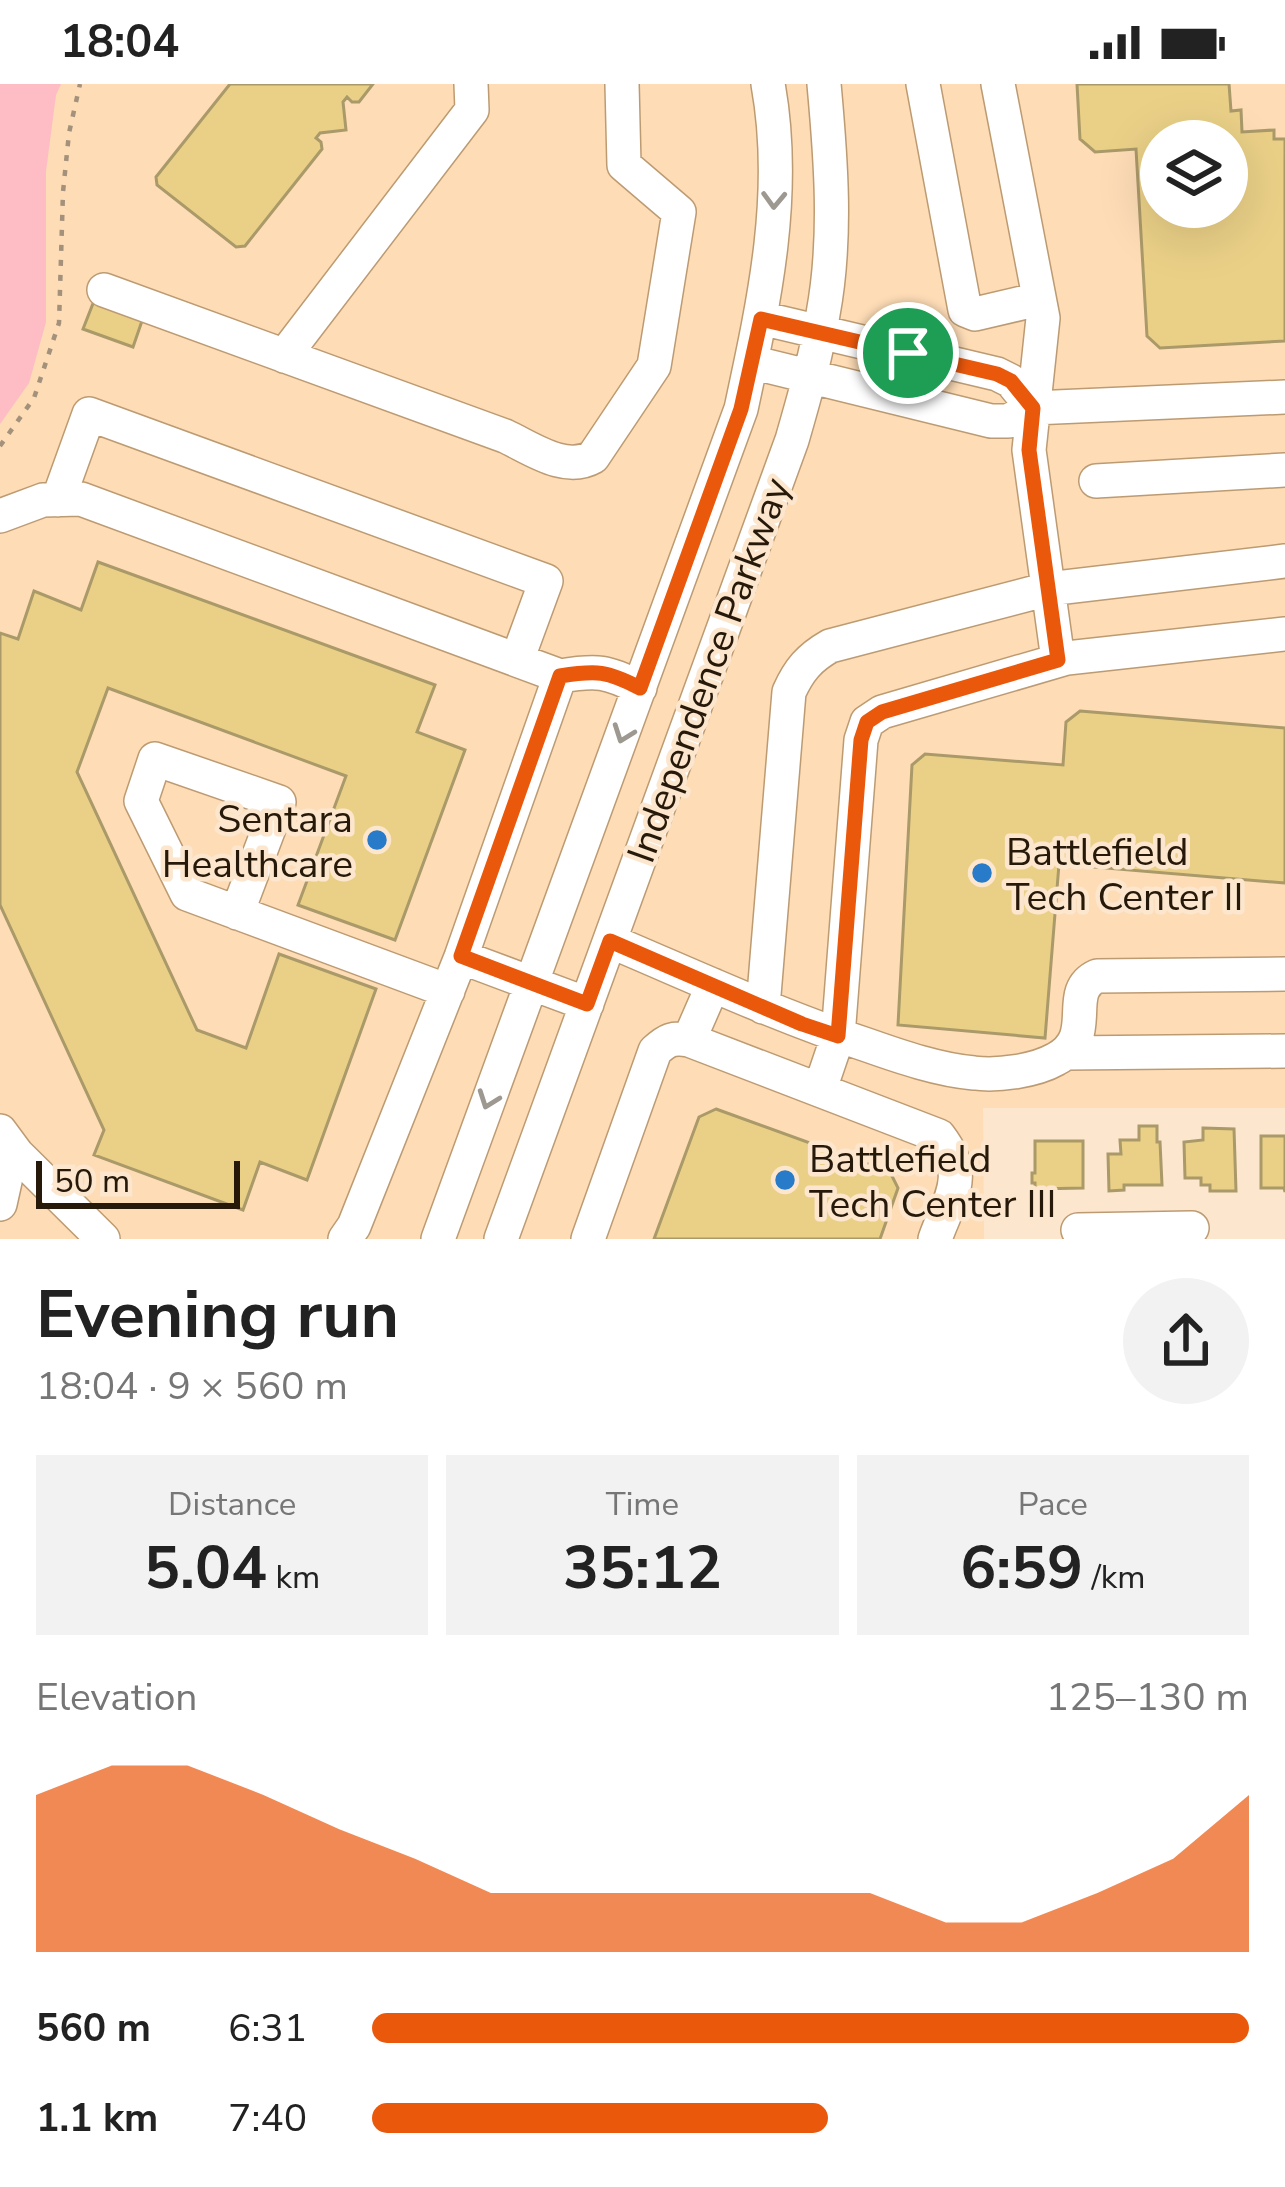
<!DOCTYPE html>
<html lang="en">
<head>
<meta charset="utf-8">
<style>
	body { margin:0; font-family:"Nunito Sans",sans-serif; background:#f2f2f2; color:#222; height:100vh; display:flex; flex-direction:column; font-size:45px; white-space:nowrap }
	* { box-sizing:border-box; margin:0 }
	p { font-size:39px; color:#767676 }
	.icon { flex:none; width:66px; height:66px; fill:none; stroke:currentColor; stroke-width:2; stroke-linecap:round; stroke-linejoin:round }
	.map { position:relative; height:1155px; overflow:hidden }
	.drawer { display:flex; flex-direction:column; background:#fff; flex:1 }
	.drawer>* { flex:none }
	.controls { position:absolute; left:1140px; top:36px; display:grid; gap:24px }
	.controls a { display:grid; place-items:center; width:108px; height:108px; border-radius:50%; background:#fff; box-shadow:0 12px 48px #0002; font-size:60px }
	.scale { position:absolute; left:36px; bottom:30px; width:204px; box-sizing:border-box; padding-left:12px; border:6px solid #261909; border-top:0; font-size:33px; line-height:42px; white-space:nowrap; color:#261909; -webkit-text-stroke:9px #fce6cd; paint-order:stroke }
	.pin { position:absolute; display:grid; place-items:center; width:102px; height:102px; color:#fff; margin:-51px; border:6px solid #fff; border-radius:50%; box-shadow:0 3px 12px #0007 }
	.round { display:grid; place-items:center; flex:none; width:126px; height:126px; border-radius:63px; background:#f2f2f2 }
	.headline { display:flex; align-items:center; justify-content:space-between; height:204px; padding:0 36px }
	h1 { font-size:66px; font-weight:700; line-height:90px }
	.metrics { display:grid; grid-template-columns:repeat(3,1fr); gap:18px; height:204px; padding:12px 36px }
	.metrics div { display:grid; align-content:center; border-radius:0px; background:#f2f2f2; text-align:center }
	.metrics b { font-size:60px; font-weight:700 }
	.metrics small { font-size:33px; font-weight:400 }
	.metrics p { font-size:33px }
	.chart { height:336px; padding:24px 36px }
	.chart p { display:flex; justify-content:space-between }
	.chart svg { width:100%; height:216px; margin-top:12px; fill:#ea580c; opacity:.7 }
	ul { padding:0 36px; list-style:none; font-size:39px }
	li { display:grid; grid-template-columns:192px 144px 1fr; align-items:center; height:90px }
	li i { height:30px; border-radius:15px; background:#ea580c }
	.status { display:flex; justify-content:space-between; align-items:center; height:84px; padding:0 60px; background:#fff; direction:ltr }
	.status svg { height:33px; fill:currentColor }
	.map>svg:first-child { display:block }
</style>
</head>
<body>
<div class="status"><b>18:04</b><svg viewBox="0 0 49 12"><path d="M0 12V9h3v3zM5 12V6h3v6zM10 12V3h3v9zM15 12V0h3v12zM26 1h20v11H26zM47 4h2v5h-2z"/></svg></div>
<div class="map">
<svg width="1285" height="1155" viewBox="0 0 1285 1155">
	<rect width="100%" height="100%" fill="#fce6cd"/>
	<path fill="#fddcb6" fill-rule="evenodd" d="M0,0H1285V1024H983L984,1155H0ZM1161,57H1227V123H1161Z"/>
	<path fill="#febcc4" d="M0,0H61L56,11L46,87V238L29,299L0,340Z"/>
	<path fill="#ead087" stroke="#aa9969" stroke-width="3" fill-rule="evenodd" d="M230,0H373L359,18H352L347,13L343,18L346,46L320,49L316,54L321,58L322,65L245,162L236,163L157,101L156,93Z
		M1077,0H1229L1231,27L1241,26L1242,48L1274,46V55H1285V257L1160,264L1147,252L1136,65L1095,68L1080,55ZM1161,57H1227V123H1161Z
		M94,217L143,234L133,263L83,245Z
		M98,478L435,601L417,648L465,666L395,856L298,821L346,692L108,604L77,688L197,946L246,964L279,870L376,905L307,1096L260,1078L243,1126L94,1071L104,1046L0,821V549L18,555L34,507L81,526Z
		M1080,627L1285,644V799L1059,780L1045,954L898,941L912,681L925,670L1063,681L1066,638Z
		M716,1025L890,1088L898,1104L880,1155H654L699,1033Z
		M1139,1042H1157V1058H1160L1162,1101H1124V1106L1109,1107L1108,1070H1121L1120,1056H1139Z
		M1203,1044L1234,1045L1236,1107H1210V1101H1201V1094H1185L1184,1058L1203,1056Z
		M1261,1052H1285V1108L1284,1104H1261Z
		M1035,1057H1083V1104L1035,1105V1099H1032V1089H1035Z"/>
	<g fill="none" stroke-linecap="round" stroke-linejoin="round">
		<defs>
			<path id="minor" d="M923,0L965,226L975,230L1039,215
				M998,0L1043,234L1029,366L1058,576
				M104,206L505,352C531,364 565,389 593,373L654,282L679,128L624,81L622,0
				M284,272L472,26L471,0
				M751,278L991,337H1008L1033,324L1011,297L997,290L761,234
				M1033,324L1285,313
				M1096,397L1285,386
				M58,416L89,330L546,497L517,576
				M0,432L43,416L81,415L560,592L461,873L354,1142L345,1155
				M560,592C597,586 607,587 640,604
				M237,829L279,718L155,675L141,717L187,810L448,907
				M610,857C695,893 779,932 867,961C901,973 939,986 974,989C998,992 1035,987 1056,975C1099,952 1062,908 1097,892L1285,890
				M461,873L587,920
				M763,923L789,608C799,586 809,574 830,562L1048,505L1285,477
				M689,956L713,901
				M1066,969L1285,967
				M820,1005L838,952L861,656L867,638L882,628L1067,574L1285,550
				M0,1047L17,1070L103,1155
				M0,1120L6,1093L17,1070
				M1078,1146L1192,1144
				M438,1155L741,325C764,218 788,110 768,0
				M501,1155L792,356C804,314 816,273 823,230C837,155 831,76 824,0
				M588,1155L655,967C667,956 673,953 689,956L939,1052C970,1092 950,1113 935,1155"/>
		</defs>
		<use href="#minor" stroke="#bd9b72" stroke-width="36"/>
		<path stroke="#a3917c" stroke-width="4.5" stroke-dasharray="6 9" stroke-linecap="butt" d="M0,362L34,314L59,239L63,108L69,49L80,0"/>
		<use href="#minor" stroke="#fff" stroke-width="33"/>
	</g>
	<defs><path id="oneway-chevron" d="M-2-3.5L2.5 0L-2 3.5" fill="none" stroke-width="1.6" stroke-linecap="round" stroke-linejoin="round" transform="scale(3)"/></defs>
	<g stroke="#9d9890">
		<use href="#oneway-chevron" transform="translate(774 116) rotate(92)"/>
		<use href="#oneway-chevron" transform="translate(623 650) rotate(110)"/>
		<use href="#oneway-chevron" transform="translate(488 1016) rotate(110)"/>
	</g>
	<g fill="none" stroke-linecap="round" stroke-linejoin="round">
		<defs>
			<path id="route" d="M761,235L997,290L1011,297L1033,324L1029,366L1058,576L882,628L867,638L861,656L838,952L802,940L610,857L587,920L461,872L560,592C597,586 607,587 640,604L741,325Z"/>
		</defs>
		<use href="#route" stroke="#fff" stroke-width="24"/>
		<use href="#route" stroke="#ea580c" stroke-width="15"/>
	</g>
	<g fill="#277bc9" stroke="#fce6cd" stroke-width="4.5">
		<circle cx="377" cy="756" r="12"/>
		<circle cx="982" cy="789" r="12"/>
		<circle cx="785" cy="1096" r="12"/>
	</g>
	<g text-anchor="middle" stroke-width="9" stroke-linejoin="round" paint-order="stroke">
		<g font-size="39" fill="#261909" stroke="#fce6cd">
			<text transform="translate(708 586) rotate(-70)" y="14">Independence Parkway</text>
		</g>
		<g font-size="39" fill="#261909" stroke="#fce6cd" text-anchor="start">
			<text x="353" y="748" text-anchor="end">Sentara<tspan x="353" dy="45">Healthcare</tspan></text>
			<text x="1006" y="781">Battlefield<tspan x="1006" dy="45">Tech Center II</tspan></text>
			<text x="809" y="1088">Battlefield<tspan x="809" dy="45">Tech Center III</tspan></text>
		</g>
	</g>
</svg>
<div class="controls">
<a><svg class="icon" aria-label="layers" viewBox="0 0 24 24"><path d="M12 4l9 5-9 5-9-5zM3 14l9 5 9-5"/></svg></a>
</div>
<div class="scale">50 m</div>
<div class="pin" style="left:908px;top:269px;background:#1e9e55"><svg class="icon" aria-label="arrive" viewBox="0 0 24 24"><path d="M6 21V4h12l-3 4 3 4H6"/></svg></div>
</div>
<section class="drawer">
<div class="headline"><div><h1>Evening run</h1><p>18:04 · 9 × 560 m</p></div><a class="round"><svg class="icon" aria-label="share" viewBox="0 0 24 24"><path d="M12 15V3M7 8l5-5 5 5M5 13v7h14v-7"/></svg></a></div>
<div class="metrics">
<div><p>Distance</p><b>5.04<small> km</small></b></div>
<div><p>Time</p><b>35:12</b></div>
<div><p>Pace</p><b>6:59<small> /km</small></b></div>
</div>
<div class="chart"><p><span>Elevation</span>125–130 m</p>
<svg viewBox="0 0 160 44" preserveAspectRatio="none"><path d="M0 44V12L10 6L20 6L30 12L40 19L50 25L60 32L70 32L80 32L90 32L100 32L110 32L120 38L130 38L140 32L150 25L160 12V44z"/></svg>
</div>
<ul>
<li><b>560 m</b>6:31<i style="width:100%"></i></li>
<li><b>1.1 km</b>7:40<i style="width:52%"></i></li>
</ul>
</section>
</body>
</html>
